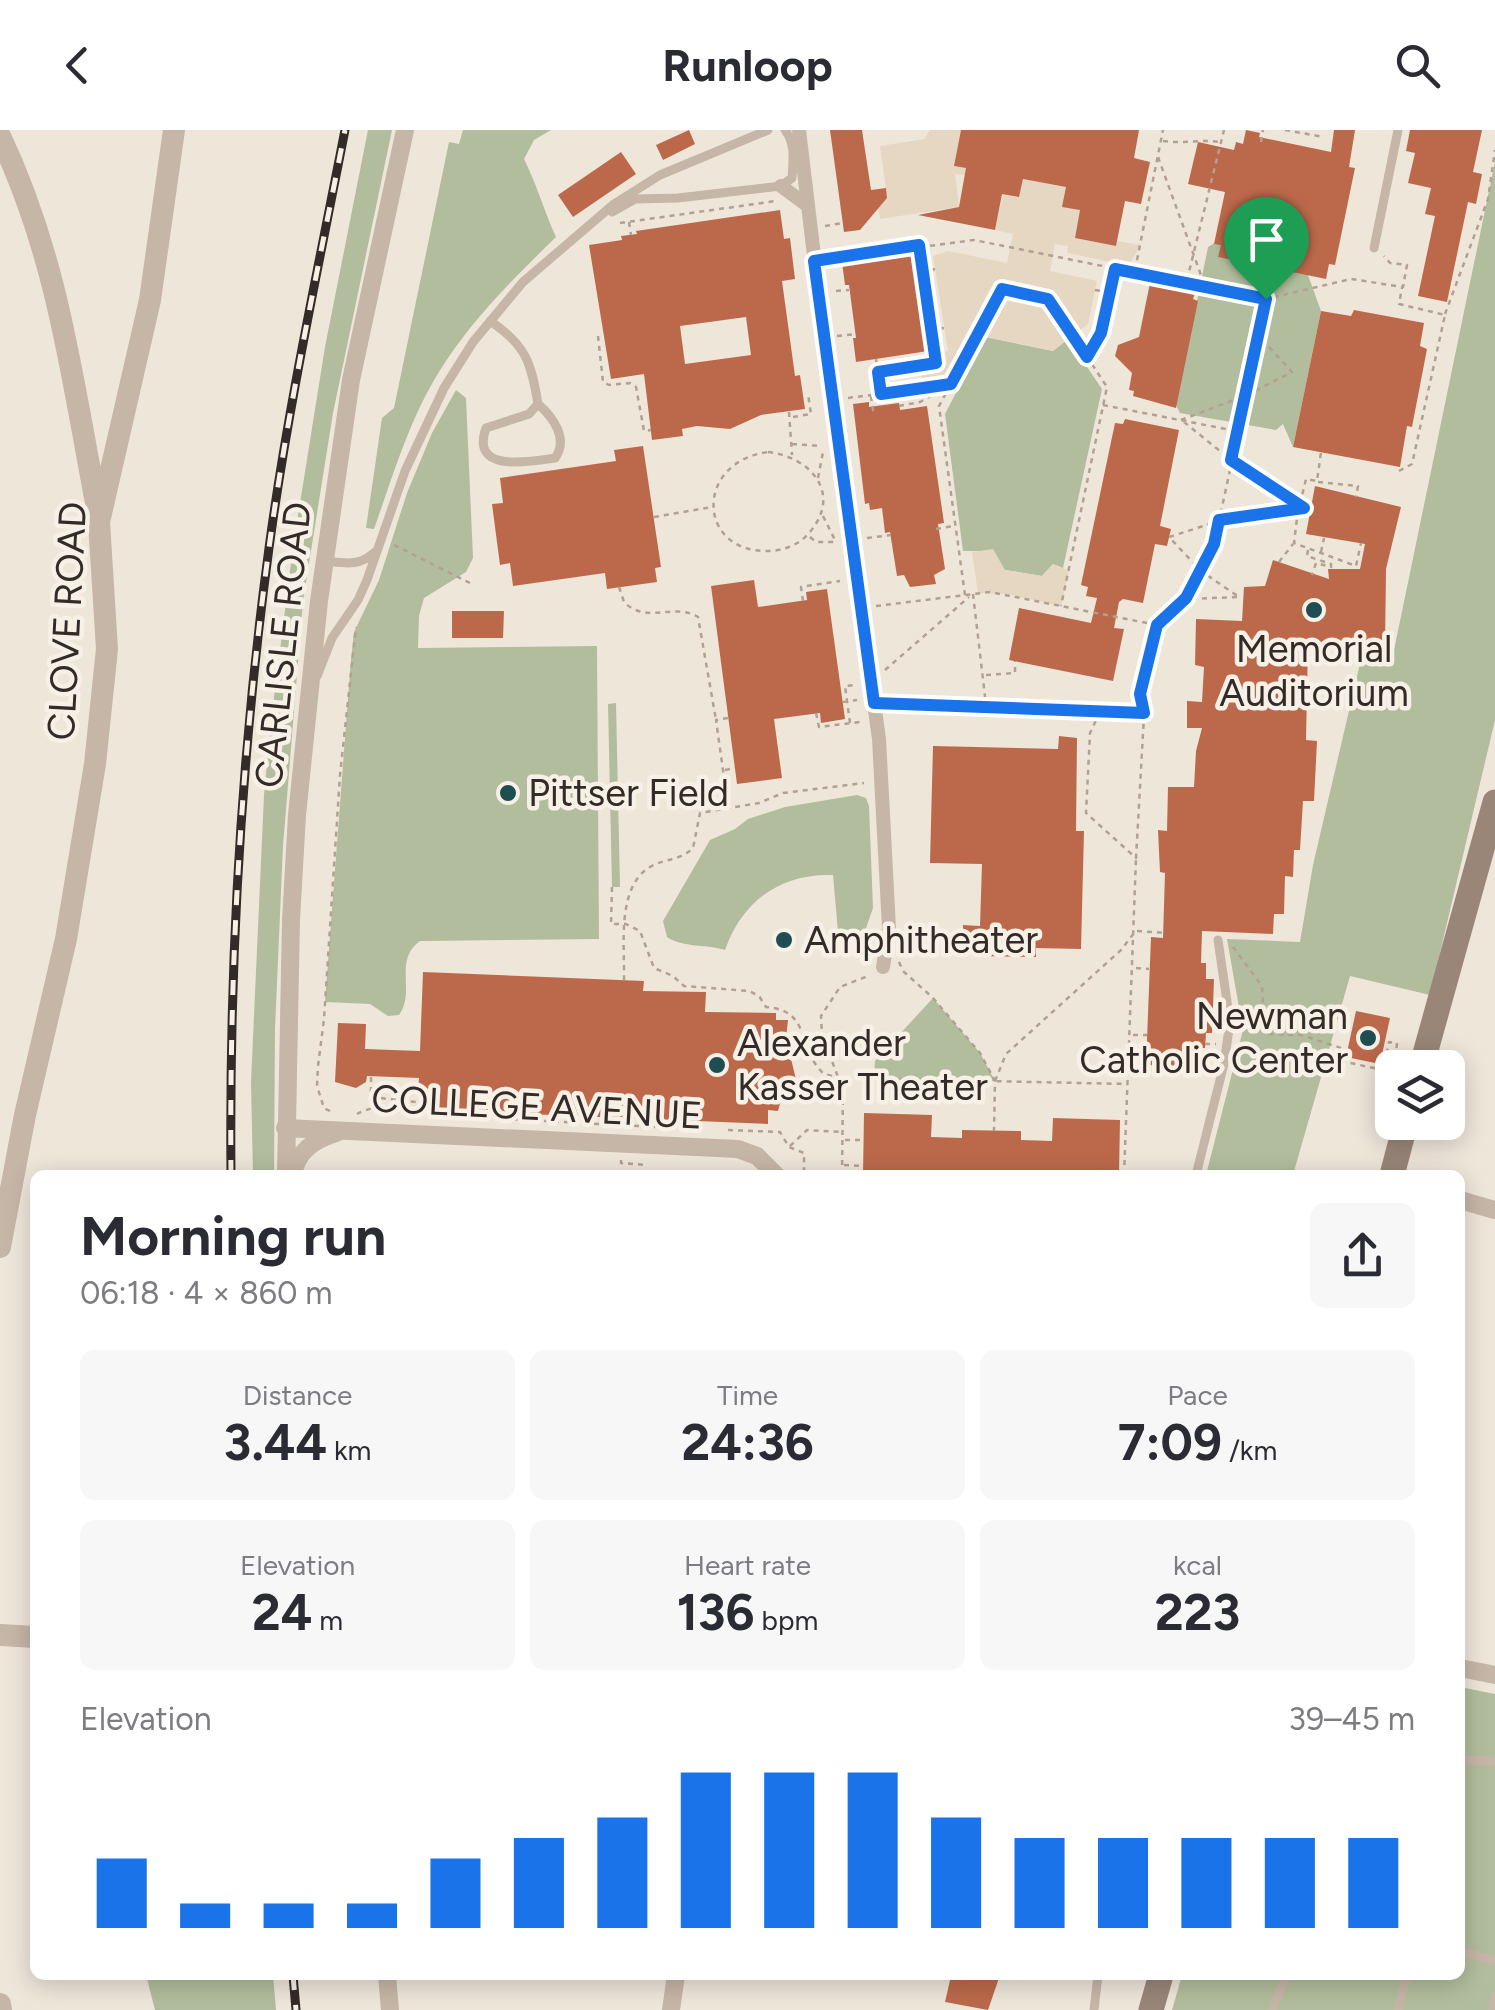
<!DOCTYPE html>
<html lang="en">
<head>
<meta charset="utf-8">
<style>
	body { margin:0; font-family:Figtree,sans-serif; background:#f7f7f7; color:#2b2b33; height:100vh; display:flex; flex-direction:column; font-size:38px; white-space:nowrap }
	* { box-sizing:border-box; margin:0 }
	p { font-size:32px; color:#7c7c81 }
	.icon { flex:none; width:55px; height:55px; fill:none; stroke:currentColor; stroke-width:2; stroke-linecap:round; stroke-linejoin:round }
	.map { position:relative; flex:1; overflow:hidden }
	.side { position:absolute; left:30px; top:1040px; width:1435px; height:810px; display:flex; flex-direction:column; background:#fff; border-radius:15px; box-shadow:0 5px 25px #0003 }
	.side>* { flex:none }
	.fabs { position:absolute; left:1375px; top:920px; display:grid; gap:20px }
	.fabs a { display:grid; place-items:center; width:90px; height:90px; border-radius:15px; background:#fff; box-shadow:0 5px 25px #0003; font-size:50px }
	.pin { position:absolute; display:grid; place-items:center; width:85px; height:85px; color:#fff; margin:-102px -42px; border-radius:50% 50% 50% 0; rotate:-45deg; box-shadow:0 0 10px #0007 }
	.pin .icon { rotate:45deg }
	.round { display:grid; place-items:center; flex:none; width:105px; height:105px; border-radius:15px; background:#f7f7f7 }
	.head { display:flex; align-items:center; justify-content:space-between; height:170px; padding:0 50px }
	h1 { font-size:55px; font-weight:700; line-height:75px }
	.stats { display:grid; grid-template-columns:repeat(3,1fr); gap:15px; height:170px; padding:10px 50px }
	.stats div { display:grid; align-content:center; border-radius:15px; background:#f7f7f7; text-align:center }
	.stats b { font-size:50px; font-weight:700 }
	.stats small { font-size:28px; font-weight:400 }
	.stats p { font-size:28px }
	.chart { height:280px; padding:20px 50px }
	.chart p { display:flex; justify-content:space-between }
	.chart svg { width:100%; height:180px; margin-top:10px; stroke:#1a73e8; stroke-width:6 }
	header { display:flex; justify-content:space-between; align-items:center; height:130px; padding:0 50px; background:#fff; font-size:45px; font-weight:700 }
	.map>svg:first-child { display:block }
</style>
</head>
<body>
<header><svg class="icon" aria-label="back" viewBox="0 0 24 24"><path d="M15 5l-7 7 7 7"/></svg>Runloop<svg class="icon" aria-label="search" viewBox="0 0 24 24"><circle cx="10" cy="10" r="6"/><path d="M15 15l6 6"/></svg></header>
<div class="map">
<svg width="1495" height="1880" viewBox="0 0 1495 1880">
	<rect width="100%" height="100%" fill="#efe6da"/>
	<path fill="#b1bd9c" d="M368,0H392L333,283L303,471L283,716L275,899L274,1045H253L251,952L264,665L272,583L293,417L325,217Z
		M463,0H551L534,10L524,29C537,55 544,81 556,107C513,149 471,190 439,242C409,290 393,346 374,399L366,398L382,288L394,278L449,12L459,14Z
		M1495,32V590L1430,865L1350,846L1293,1045H1206L1243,900L1227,809L1300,812L1313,735L1362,525H1393Z
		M1219,110L1301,126L1321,181L1293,317L1283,294L1276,300L1180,283L1176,275L1208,117Z
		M985,207L1053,221L1068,209L1102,259L1063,438L1053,434L1042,446L1005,440L986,421H963L945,284Z
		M456,260L466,268L473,428L466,442L424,468L419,486L418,518L597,516L599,809L420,811C393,830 416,862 399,885L388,886L370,874L325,872L351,529L354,502L379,450L407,363L432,303Z
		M616,573L620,757H612L608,574Z
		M857,665L866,668L869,676L873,778L865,801L838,802L833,745C781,743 742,771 725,820C707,814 683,818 667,807L663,791L710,710L735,699L748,689L785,677Z
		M933,868L980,923L995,951L874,948L875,931Z
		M1460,1557L1495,1564V1880H1172L1182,1845H1460Z
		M146,1845H273L276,1880H155Z"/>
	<path fill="#e6d7c2" d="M930,0H961L955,36L966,38L965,45L955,44L959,77L880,89L878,77L887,67L880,16L924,9Z
		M1023,49L1066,57L1081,75L1075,108L1115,116L1117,111L1140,115L1129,136L1067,123L1068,116L1055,114L1050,141L1097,151L1088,194L1053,221L978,205L951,254L923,258L920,236L936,233L935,224L948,221L933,126L948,121L1007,133L1013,104L995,100L1004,57L1014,59L1013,66L1019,67Z
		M993,419L1005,440L1042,446L1053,434L1069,441L1061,476L1007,464L978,463L972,422Z"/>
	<path fill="#bc694b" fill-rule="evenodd" d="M689,0L695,14L663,30L656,15Z
		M830,0H862L871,60L886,58L887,68L860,100L844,102Z
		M961,0H1139L1134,28L1150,32L1141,74L1125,71L1116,116L1075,108L1080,80L1062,77L1066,57L1023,49L1019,67L1002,64L995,100L918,85L959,77L966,38L954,36Z
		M1246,0L1260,3L1259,7L1331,22L1334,0H1355L1349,37L1355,38L1335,135L1329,134L1326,149L1218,127L1221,115L1214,114L1225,62L1188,54L1198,12L1234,20L1236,12L1243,14Z
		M1410,0H1482L1473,42L1482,44L1476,74L1468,72L1447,172L1418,166L1435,86L1425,84L1431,58L1408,53L1415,23L1406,21Z
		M621,22L636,44L573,87L558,65Z
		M780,80L784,109L790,108L795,149L782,151L795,246L800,245L805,279L761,285L730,299L697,296L682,299L683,306L652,310L644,244L611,249L589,115L622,110L621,106L637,104L636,101ZM746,187L751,225L685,234L680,196Z
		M915,122L918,145L915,146L928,221L856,232L853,208H856L849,155H845L842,132Z
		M1150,153L1195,163L1193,169L1198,171L1176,278L1133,266L1134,261L1129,260L1132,243L1115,226L1118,215L1139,207Z
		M1354,180L1424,193L1420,216L1427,219L1412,297L1407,296L1400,337L1293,317L1321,181L1351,186Z
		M869,272V277L899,273L900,280L927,276L944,393L938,394L945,439L934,445L936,454L910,457L904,445L897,446L890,402L885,403L882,378L870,380L869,373L865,374L853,274Z
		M1125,289L1179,300L1160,396L1171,399L1167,416L1155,414L1143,473L1123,469L1119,472L1114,498L1124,499L1113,551L1009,530L1019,478L1091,493L1097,468L1086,466L1088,457L1081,455L1115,293L1123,294Z
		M643,316L661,437L655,438L657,452L607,459L605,443L513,456L510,433L500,435L492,374L503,373L500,348L616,331L614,320Z
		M1315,356L1401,377L1386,439L1385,516L1308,513L1306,610L1317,611L1314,671H1303L1300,720H1294L1293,747L1285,746L1284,784H1274L1273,804L1202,801L1201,833H1206V849H1214L1212,903H1206L1205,918H1198L1197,937L1146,935L1151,807L1163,808L1165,743L1160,742L1158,700L1167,701L1168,657H1194L1196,621L1202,598H1187V571L1202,572L1204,537L1195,535L1196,489L1242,491L1244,457L1265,456L1273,430L1329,449L1328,439H1360L1365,414L1306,404Z
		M754,450L758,477L807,470L806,462L827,459L845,589L821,593L820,583L774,589L782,648L737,654L711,456Z
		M452,481H504L503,508H452Z
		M1059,606L1077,608L1076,701H1084L1081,819L1036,818V827L979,826V816H963V795L980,796L982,734L930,733L933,616L1058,619Z
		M423,842L644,851L643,861L706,862L705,882L776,883V890H788L786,908L799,962L781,970L778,981L768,980V994L433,980V961H418L419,948L367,946L366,952L356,958L335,952L338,893L366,894L365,919L420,921Z
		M1356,881L1390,888L1380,934L1346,927Z
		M864,983L932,985L931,1007L962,1008V1000L1021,1001V1010L1052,1011L1053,988L1120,990L1119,1045H863Z
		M957,1845L999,1848L988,1880L945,1872L951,1846Z"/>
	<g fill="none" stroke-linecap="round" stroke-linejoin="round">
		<path stroke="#b2a092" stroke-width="2.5" stroke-dasharray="5 5" stroke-linecap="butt" d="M1285,0L1324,7
			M1163,11C1182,14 1200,9 1219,12
			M1261,12L1263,0
			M1158,27L1205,156
			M629,92L631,105
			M620,93L776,71
			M825,96L843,93
			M831,129L974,110L1266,169L1351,149L1403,157L1407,135L1390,133L1384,126
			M1135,140L1163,0
			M923,142L935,139
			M1187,150L1224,0
			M1095,160L1108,162
			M836,161L849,160
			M1445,184L1488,69L1495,20
			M932,200L944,198
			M598,206L603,252L609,255L630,253L636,257L644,301L651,300
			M837,206L856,204
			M1088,226L1101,203L1115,139
			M876,229L881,262
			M878,242L936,233L919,117
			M871,266L873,280L877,279
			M848,268L949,255
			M1103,275L1236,301
			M899,276L920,272L950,255
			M789,282L792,325
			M793,287L811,284L808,264
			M1181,290L1247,265L1292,242L1260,207
			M1184,292L1231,330L1303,378
			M792,314L821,316
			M768,322C811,327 843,364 809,403C799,415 783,421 767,421C697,422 694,332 768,322Z
			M1399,341L1412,334L1445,185L1399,174L1402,158
			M818,348L823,322
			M1318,352L1358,356L1356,367
			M1300,374L1306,349L1317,351L1321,322
			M1298,380L1294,413L1356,436L1361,413
			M823,386L835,410
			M654,387L712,377
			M936,399L954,396
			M810,407L816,412H835
			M867,408L891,405
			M394,415L470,453
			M1308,420L1307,426L1331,434V437L1316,433L1312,445
			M1321,422L1324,408
			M1279,432L1293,414
			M619,457L624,472C647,495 674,472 698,487L716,590
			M973,464L986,575
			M965,465L939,276L1002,159L1049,169L1107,257L1061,476
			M1187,466L1214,414L1259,206L1267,145L1272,136
			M803,471L801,457L840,451
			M876,476L990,462L1157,495L1186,469L1239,467L1201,441L1169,407L1219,391L1304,379
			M885,540L969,467
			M986,545L1015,543V531
			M843,572L857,570
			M890,574L1144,583L1140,564L1156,497
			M1100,582L1090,603L1086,683L1136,728L1144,586
			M816,583L819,597L860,592
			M728,588L716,590L728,676
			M850,593L845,556L856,555
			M725,640L735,638
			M612,757L611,794H626L640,801L654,838L673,846L684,856L749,861L759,866L766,877C813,881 795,917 824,944L841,948L1128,954
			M1137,801L1167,803
			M1233,817L1262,856L1265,904L1301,905L1344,919L1341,931L1383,940L1389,912L1397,913L1396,923L1402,925
			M899,832L903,841L933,868L980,923L995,951L994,1001
			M1136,838L1149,839
			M624,850C625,817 616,757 650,737C665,728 680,731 693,718L700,683L759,673L783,663L864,653
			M1133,905H1147
			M1205,914H1216
			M371,947V967L416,972L421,978
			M995,951L1006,924L1121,820L1134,803
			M330,981L324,978L317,956L318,936L324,889L340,645L356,497
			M357,984C375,973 419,973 436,985L655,997
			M728,1000L780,1002L789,1017L804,1023V1045
			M845,1010H863
			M790,1016L807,1000L841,1002
			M621,1030V1033L646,1035
			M844,1035L863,1036
			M842,1045L843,960L822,905L821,886L840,857L868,846
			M1124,1045L1136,728"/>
		<path stroke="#c6b6a7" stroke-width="9" d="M612,82L635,69L678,68L781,56L792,48C793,31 796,14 785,0
			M1374,118L1398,0
			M490,191C526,215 531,232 538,274L529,284L486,298C470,343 528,332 555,328C569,309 553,287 538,274
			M324,431C345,433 359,437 375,422
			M317,546L332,508L358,470L367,450L405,341L444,258L473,212L523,152L614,74L660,45L768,0
			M1196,1045L1224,934L1230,892L1218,810
			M1460,1630L1495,1631
			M1460,1821L1495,1831
			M1094,1880L1098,1845
			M1272,1880L1287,1845
			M1398,1880L1407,1845
			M1492,1880L1495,1866"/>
		<path stroke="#c6b6a7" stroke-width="14" d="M799,0L826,226L879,609L889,798L883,837
			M781,56L808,76"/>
		<path stroke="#c6b6a7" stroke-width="18" d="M285,998L738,1019L757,1026L776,1045
			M286,1045L291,790L297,685L319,471L351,250L405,0
			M293,1045C297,1021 314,1010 336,1003
			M1460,1070L1495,1080
			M1460,1538L1495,1545
			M387,1845L390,1880
			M671,1880L676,1845"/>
		<path stroke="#c6b6a7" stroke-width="22" d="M0,6C59,131 72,250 98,383
			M0,1117L25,985L66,809L95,634L107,519L99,392L150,170L174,0
			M0,1505L35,1507
			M0,1874L1,1880"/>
		<path stroke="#998679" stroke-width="25" d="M1421,938L1495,672
			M1392,1045L1406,992
			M1151,1880L1161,1845"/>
		<defs>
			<path id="rail" d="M231,1045C229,835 241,626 269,418C288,277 318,139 345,0
				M293,1845L296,1880"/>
		</defs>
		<use href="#rail" stroke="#332b27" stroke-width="9"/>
		<use href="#rail" stroke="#f7f0e6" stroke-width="5" stroke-dasharray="15" stroke-linecap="butt"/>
	</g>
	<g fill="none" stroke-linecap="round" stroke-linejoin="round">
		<defs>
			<path id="route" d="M919,115L936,233L878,242L881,264L951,254L1002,159L1048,169L1087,227L1101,203L1115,139L1266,169L1231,330L1304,378L1219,390L1214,414L1186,468L1157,495L1140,564L1144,583L874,573L814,131Z"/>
		</defs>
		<use href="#route" stroke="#fff" stroke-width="20"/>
		<use href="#route" stroke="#1a73e8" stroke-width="12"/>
	</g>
	<g fill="#204d51" stroke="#f7f0e6" stroke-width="4">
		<circle cx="1314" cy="480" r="10"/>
		<circle cx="508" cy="663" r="10"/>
		<circle cx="784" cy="810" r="10"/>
		<circle cx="1368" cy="908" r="10"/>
		<circle cx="717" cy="935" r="10"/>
	</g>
	<g text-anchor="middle" stroke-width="9" stroke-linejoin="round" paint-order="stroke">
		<g font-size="38" fill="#332b27" stroke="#f7f0e6">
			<text transform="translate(67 491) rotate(-87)" y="13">CLOVE ROAD</text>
			<text transform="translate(283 515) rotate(-84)" y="13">CARLISLE ROAD</text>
			<text transform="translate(537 977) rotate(3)" y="13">COLLEGE AVENUE</text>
		</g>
		<g font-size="38" fill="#332b27" stroke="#f7f0e6" text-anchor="start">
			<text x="1314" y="532" text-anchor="middle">Memorial<tspan x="1314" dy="44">Auditorium</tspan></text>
			<text x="528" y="676">Pittser Field</text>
			<text x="804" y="823">Amphitheater</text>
			<text x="1348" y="899" text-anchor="end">Newman<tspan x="1348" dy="44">Catholic Center</tspan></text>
			<text x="737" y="926">Alexander<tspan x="737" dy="44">Kasser Theater</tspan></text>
		</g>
	</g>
</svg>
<div class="fabs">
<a><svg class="icon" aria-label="layers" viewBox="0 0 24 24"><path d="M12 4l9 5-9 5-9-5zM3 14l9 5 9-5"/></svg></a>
</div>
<div class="pin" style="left:1266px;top:169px;background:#1e9e55"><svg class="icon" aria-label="arrive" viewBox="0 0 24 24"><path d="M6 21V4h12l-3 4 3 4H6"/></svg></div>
<section class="side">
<div class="head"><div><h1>Morning run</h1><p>06:18 · 4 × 860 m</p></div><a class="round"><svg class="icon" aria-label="share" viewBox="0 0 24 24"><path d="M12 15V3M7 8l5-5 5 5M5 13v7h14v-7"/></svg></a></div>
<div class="stats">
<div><p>Distance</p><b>3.44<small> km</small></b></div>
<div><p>Time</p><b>24:36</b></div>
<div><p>Pace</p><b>7:09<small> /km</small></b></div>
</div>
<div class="stats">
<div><p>Elevation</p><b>24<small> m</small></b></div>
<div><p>Heart rate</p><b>136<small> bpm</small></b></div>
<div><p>kcal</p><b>223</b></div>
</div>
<div class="chart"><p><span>Elevation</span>39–45 m</p>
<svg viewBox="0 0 160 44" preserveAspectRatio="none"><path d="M5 44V27M15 44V38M25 44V38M35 44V38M45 44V27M55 44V22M65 44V17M75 44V6M85 44V6M95 44V6M105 44V17M115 44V22M125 44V22M135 44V22M145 44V22M155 44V22"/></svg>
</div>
</section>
</div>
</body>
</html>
